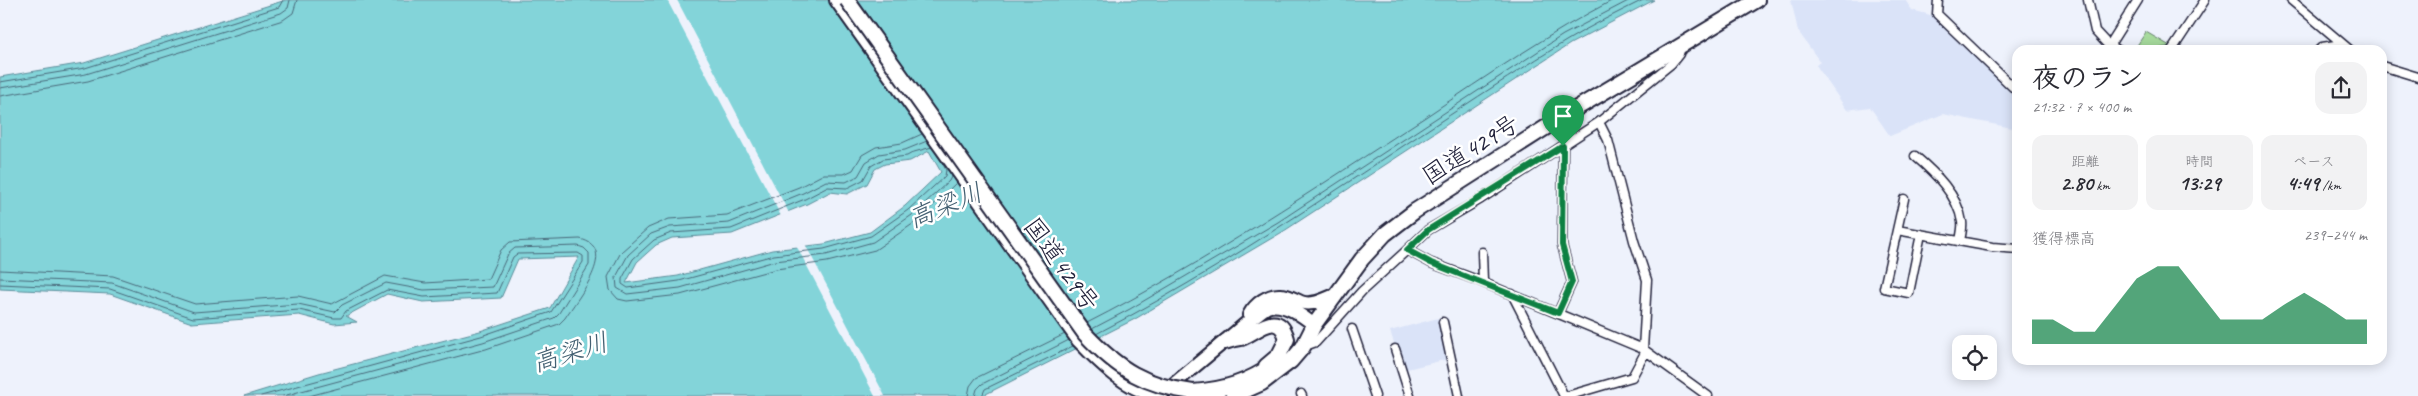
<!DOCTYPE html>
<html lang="ja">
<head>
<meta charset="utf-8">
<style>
	body { margin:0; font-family:Caveat,"Klee One",sans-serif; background:#f2f2f3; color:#2b2b33; height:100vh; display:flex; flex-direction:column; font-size:19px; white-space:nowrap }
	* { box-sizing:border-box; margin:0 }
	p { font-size:16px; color:#7c7c81 }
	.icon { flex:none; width:28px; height:28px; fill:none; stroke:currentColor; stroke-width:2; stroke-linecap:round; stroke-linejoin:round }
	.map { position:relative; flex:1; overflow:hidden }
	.side { position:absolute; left:2012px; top:45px; width:375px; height:320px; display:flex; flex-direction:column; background:#fff; border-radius:15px; box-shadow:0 2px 12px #0003 }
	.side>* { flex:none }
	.tools { position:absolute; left:1952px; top:335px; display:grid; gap:10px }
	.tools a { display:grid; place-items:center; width:45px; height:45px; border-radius:10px; background:#fff; box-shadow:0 2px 12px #0003; font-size:25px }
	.pin { position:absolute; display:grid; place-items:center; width:42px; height:42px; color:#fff; margin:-51px -21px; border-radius:50% 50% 50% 0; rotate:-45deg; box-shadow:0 0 5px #0007 }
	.pin .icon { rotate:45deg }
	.round { display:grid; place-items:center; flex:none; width:52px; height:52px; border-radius:15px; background:#f2f2f3 }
	.overview { display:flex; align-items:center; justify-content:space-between; height:85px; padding:0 20px }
	h1 { font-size:28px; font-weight:700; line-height:38px }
	.metrics { display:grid; grid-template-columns:repeat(3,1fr); gap:8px; height:85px; padding:5px 20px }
	.metrics div { display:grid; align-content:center; border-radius:12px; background:#f2f2f3; text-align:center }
	.metrics b { font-size:21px; font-weight:700 }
	.metrics small { font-size:14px; font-weight:400 }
	.metrics p { font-size:14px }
	.chart { height:140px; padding:10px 20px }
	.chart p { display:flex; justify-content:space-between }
	.chart svg { width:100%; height:90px; margin-top:5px; fill:#0b8043; opacity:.7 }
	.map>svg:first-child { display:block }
</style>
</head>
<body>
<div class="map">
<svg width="2418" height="396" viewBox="0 0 2418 396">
	<rect width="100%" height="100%" fill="#eef2fc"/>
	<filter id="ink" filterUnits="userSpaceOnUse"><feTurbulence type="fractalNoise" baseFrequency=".02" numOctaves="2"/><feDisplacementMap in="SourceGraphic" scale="10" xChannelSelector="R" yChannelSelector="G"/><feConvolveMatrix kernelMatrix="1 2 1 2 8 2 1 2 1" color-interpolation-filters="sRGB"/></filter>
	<g filter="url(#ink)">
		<path fill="#dae3f8" d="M1791,0H1905L1912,10L1934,16L2017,98V129L1943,114L1890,136L1870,107L1847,110L1816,65L1820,62L1798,31Z
			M1438,318L1448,359L1403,370L1390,331Z"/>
		<path fill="#a7db9d" stroke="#647e6c" d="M2146,32L2170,46L2152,50H2134Z"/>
		<path fill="#83d4d9" stroke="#5c8d9a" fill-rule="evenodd" d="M286,0H1654L1570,44L1284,231L1135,319L982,396H244L319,373L480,331L550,308L579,257L518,259L501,298L423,302L387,294L346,316L357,322L334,324L299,315L192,323L110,294L0,289V77L84,63ZM929,151L941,172L905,206L870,232L824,244L772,250L678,276L626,283L637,262L656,245L672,238L732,234L807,204L830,192L847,194L867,184L875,169L885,164L910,161Z"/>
		<path fill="#eef2fc" d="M667,0H677L789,213L781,216Z
			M805,244L885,396H875L796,245Z"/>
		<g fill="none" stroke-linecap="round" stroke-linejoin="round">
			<path stroke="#49697a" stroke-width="1" d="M0,82L85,68L279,7L283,0
				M0,88L86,74L281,13L288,8L290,0
				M0,96L88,81L283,20L293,13L297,0
				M922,134L902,143L876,147L862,155L853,170L844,174H824L799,187L727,215L669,219L648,228L621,252L608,277L610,290L618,299L627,301L680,295L776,269L827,262L875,250L917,221L957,182
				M927,141L905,150L879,154L866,162L858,176L846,182L826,181L803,193L729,223L670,227L651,234L628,255L616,277L617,288L627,294L680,288L775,261L826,255L873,242L912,215L949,181L952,175
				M932,147L914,152L907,156L883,159L871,166L863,180L847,188L828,187L805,199L731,229L671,233L654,240L633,259L622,279V284L628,288L679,281L774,255L824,249L871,236L908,210L945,176L946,170L938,155
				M0,270L113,276L195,304L298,296L332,304L385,276L425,283L488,279L501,250L510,242L580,239C620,248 577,299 565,318L559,324L486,349L309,396
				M0,278L112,283L194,312L298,304L335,312L342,305L386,283L424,290L493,287L508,254L515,248L578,246L584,248L589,253V265L559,313L554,318L483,342L283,396
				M0,284L110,289L193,318L299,310L334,318H341L346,311L387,290L424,297L497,293L513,257L517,254L578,253L583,256V262L551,312L481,336L261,396
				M1087,323C1205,263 1316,188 1427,116C1488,75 1548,34 1613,0
				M1092,329L1130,309L1278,222L1563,35L1630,0
				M1096,334C1261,249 1409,137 1566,41C1590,26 1617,13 1643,0
				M968,396L970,386L976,378L1065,334
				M975,396L977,389L982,384L1069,340
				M982,396L985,389L1073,346"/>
			<defs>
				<path id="street" d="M1938,0L1937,14L2018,92
					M2088,0L2095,31L2109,46L2108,49
					M2291,0L2350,50
					M2118,50L2109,46L2138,0
					M2172,50L2205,0
					M2319,50L2322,47L2342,44
					M2382,66L2418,77
					M1599,122L1608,140L1634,241L1647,280L1643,349
					M1915,156C1935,173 1958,195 1962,222C1963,227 1961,235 1960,241
					M1904,199L1884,288L1909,293L1921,234
					M1897,230L1992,247L2018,249
					M1407,250L1428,230L1481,199L1599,122L1671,64L1679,54L1681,47
					M1482,252L1483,282
					M1512,294L1564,396
					M1558,313L1572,282L1562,245L1563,146
					M1443,322L1459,396
					M1352,329L1375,396
					M1305,346L1316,342L1362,291L1407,250L1431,263L1477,280L1643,349L1708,396
					M1395,349L1410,396
					M1301,394L1302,396
					M1567,396L1632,377L1646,351"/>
				<path id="primary" d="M1249,315C1255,304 1268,294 1281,295C1289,295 1297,301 1304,303C1315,305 1325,299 1335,295
					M1163,393L1256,315C1260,312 1266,307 1270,306C1286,303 1303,316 1314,325"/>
				<path id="highway" d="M837,0L1079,340C1101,363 1126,388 1159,396
					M1225,342C1230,340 1236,339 1241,338C1257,332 1279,308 1287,339L1279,355L1266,366
					M1193,392C1224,390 1249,382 1274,364
					M1233,396L1262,383L1291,361L1303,347L1314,325L1362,259L1385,234L1415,211L1567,114L1757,0"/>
			</defs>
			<use href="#street" stroke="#22223b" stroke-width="11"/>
			<use href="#primary" stroke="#22223b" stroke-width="16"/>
			<use href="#highway" stroke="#22223b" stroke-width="18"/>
			<use href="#street" stroke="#fff" stroke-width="8"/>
			<use href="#primary" stroke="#fff" stroke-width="12"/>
			<use href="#highway" stroke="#fff" stroke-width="14"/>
			<defs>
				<path id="highway-bridge" d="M847,0L1085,334C1118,369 1145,386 1193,392"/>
			</defs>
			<use href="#highway-bridge" stroke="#22223b" stroke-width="18" stroke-linecap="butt"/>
			<use href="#highway-bridge" stroke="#fff" stroke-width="14"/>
		</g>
	</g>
	<g fill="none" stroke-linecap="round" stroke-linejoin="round" filter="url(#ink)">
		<defs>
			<path id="route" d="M1563,146L1562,245L1572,282L1558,313L1431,263L1407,250L1428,230Z"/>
		</defs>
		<use href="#route" stroke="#fff" stroke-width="10"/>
		<use href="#route" stroke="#0b8043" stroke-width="6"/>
	</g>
	<g text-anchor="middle" stroke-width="5" stroke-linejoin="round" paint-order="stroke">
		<g font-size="25" fill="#22223b" stroke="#fff">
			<text transform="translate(1470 149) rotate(-32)" y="9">国道429号</text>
			<text transform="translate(1062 264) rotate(54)" y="9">国道429号</text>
		</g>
		<g font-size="26" font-style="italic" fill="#446072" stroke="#fff">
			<text transform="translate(945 205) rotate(-22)" y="9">高梁川</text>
			<text transform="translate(570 352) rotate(-17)" y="9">高梁川</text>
		</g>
	</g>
</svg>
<div class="tools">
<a><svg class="icon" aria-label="locate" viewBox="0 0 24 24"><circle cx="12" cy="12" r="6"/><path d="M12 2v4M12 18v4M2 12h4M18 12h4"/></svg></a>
</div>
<div class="pin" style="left:1563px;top:146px;background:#1e9e55"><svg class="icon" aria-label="arrive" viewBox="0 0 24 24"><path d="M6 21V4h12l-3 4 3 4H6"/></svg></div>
<section class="side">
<div class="overview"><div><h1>夜のラン</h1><p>21:32 · 7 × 400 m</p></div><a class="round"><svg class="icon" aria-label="share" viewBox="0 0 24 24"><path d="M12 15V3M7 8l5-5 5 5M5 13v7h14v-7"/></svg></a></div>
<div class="metrics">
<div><p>距離</p><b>2.80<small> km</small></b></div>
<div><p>時間</p><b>13:29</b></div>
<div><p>ペース</p><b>4:49<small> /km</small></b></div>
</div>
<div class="chart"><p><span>獲得標高</span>239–244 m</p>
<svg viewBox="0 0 160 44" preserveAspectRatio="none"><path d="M0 44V32L10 32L20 38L30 38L40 25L50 12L60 6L70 6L80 19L90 32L100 32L110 32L120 25L130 19L140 25L150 32L160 32V44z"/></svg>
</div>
</section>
</div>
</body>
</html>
